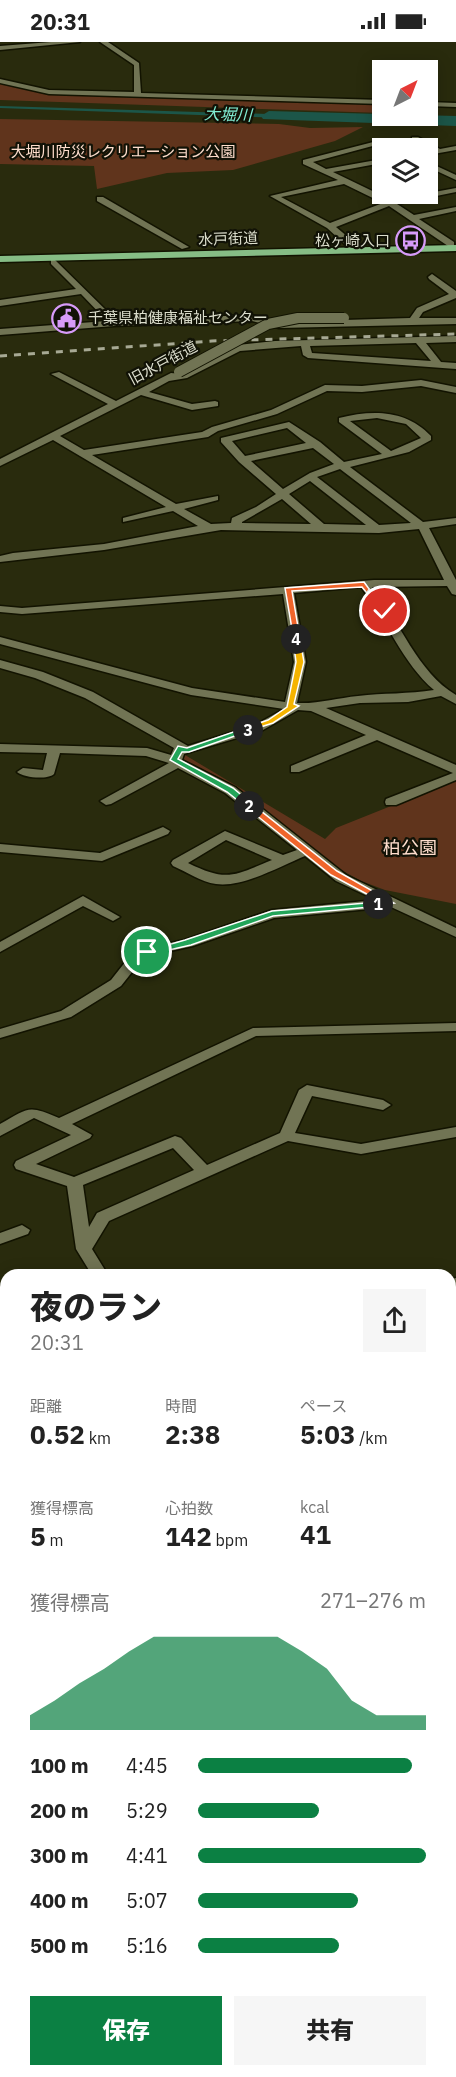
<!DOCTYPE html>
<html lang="ja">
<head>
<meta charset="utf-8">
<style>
	body { margin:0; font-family:"IBM Plex Sans","Noto Sans JP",sans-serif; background:#f6f6f6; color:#222; height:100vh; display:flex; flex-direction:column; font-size:22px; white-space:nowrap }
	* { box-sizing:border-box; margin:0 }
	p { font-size:20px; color:#767676 }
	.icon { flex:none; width:33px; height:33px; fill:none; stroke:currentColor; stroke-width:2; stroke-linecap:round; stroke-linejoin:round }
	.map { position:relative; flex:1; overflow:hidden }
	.drawer { position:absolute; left:0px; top:1227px; width:456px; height:808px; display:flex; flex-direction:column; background:#fff; border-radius:18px 18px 0 0; box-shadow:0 3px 15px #0003 }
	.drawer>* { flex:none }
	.needle { width:39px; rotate:42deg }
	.controls { position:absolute; left:372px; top:18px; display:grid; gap:12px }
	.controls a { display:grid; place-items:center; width:66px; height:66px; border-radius:0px; background:#fff; box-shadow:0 3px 15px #0003; font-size:30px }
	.pin { position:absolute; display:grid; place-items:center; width:51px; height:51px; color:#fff; margin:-26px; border:3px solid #fff; border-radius:50%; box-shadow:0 2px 6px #0007 }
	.km { position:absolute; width:30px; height:30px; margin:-15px; border-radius:50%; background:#222; color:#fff; font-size:16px; line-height:30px; text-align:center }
	.round { display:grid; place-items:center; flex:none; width:63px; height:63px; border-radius:0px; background:#f6f6f6 }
	.summary { display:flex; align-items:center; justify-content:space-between; height:102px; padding:0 30px }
	h1 { font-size:33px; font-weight:800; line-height:45px }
	.stats { display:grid; grid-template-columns:repeat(3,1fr); gap:9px; height:102px; padding:6px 30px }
	.stats div { display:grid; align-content:center }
	.stats b { font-size:26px; font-weight:800 }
	.stats small { font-size:16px; font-weight:400 }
	.stats p { font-size:16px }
	.chart { height:168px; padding:12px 30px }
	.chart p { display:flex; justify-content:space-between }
	.chart svg { width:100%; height:108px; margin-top:6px; fill:#0b8043; opacity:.7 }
	.primary-button { display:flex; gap:12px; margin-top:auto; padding:12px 30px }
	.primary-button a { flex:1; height:69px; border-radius:0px; background:#0b8043; color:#fff; font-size:24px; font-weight:800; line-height:69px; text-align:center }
	.primary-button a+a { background:#f6f6f6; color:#222 }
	ul { padding:0 30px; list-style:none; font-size:20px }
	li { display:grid; grid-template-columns:96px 72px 1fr; align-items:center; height:45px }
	li i { height:15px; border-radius:8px; background:#0b8043 }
	.status { display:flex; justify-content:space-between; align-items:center; height:42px; padding:0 30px; background:#fff; direction:ltr }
	.status svg { height:16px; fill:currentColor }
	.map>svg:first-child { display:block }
</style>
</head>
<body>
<div class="status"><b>20:31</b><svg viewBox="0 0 49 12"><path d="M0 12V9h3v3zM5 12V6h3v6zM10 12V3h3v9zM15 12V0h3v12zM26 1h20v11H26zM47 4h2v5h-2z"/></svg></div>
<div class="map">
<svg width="456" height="2035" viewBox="0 0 456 2035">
	<rect width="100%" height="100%" fill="#292b0d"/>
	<path fill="#60341c" d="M0,40L51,51L382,61V71L0,58Z
		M0,77L279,82L310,86L363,85L335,99L233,128L167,131L97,147L94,124L0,122Z
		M185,713L325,797L336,786L456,738V862L385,848L361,839L336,825L235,744L183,717Z"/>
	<path fill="#1c5649" d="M0,64L268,72L314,77L0,66Z"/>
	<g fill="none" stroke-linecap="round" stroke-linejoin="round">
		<path fill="#1c5649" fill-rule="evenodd" d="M269,69L456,74V84L263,77L261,74Z"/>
		<defs>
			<path id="minor" d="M51,0H80L0,8V4Z
				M100,0H108L139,21L141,51L382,58V62L49,52L0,41V37L49,48L134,50V23Z
				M428,60L456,61V65L428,64Z
				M412,95H418L440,107L456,104V108L428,113V109L431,108L412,99Z
				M381,98L398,106H389L380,102L313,120L326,127L382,117V121L333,130L391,158L456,146V150L397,162L414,173L456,165V169L419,177L454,200V204H448L389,164L336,185L355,201L356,207H350L327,186L270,154L338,138L303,122V118ZM344,142L383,161L330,181L281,155Z
				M428,120L456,133V138L428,125Z
				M97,155H103L189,205L182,207L97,159Z
				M54,217L116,278L252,273L279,280L410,276L417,266L449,252L429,237L428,235L432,232L456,249V256L423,270L419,276H456V282L279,286L252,279L114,284L0,293V287L107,279L81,252L0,264V258L76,247L51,222V218Z
				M456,294V300L426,301L441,320L456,321V327L308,316L303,313L301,304L240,309L187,336L169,339L149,350L192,362L215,359L218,360V364L192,368L141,353L60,394L84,408L202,390L212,385L271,368L325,343L362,344L421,338L456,345V351L421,344L362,350L327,349L277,372L218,389L208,395L92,413L176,462L218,454V458L184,467L211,482L231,481L232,476L256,465L276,452L239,420L221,400V396L289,380L320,400L344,420L382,412L339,380V376C372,368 405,367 431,394V398L409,410L350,425L423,480L456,476V482L429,486L456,538V553L452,552L447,544L372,545C400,579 417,630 456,653V662L441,654L408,660L360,661L326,666L456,723V738L396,763H386L385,760L386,757L453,731L377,698L299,730H291V724L366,693L311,669L298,668L263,688L184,712L182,718L235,745L346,833L456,886V895L391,865L274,876L193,904L152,913L136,925L121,944L71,975L0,996V987L61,969L111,938L126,919L142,907L184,898L272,868L376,858L336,839L305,814C281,824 242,846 216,842C201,840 187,830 173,824L171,821L173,818L225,789L283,813L297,808L225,751L178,726L111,762L106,763L100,759L169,721L146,714L60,711L54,732C47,738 24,736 17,730L23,726L43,728L47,711L0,710V702L147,706L171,713L174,706L85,656L35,636L0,626V618L43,630L93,650L188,704L255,683L284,667L191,653L0,602V595L192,646L285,660L294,620L283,552L22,572L0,570V564L22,566L374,538H444L419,487L379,491L221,488L104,508L0,520V514L13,511L104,502L198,484L173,469L123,480V476L166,465L53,398L0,424V417L108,362L51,332L59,330L116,359L171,331L181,332L238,303L275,299ZM416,301L431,319L312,311L310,304ZM377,376L406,382L421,396L391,409L350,379ZM287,386L306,401L245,414L232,399ZM313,406L334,422L310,431L283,447L251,419ZM340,427L411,481L379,483L317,435ZM310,439L366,483L324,482L289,452ZM282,457L311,482L242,481V480ZM361,545C386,577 403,622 434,648C409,652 383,651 358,654C337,656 318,662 297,661L306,620L294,551ZM226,798L272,818C233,834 227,840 188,821Z
				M163,785L170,789L168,792L102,819L0,810V802L100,811Z
				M83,854L120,875L113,879L83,864L0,910V900Z
				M456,981V989L256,994L72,1082L92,1093L90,1096L36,1122L74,1135L175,1094L181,1096L207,1123L280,1091L299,1048L307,1043L383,1058L391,1063L383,1068L312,1054L295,1091L361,1102L456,1085V1095L361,1112L288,1099L109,1179L92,1207L108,1233H92L76,1207L67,1144L16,1127L14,1123L16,1119L71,1093L34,1076L0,1094V1082C29,1066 27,1062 59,1076L253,986ZM173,1106L194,1128L97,1171L89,1185L83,1143Z
				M22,1183L30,1188L28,1192L0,1202V1191Z
				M456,1236V1258L450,1256V1237Z
				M456,1268V1280L450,1282V1270Z
				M0,1286L6,1288V1305L0,1303Z
				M0,1370L6,1371V1386L0,1385Z
				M450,1453L456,1455V1478L450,1476Z
				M0,1598L6,1600V1619H0Z
				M456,1649V1665L450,1666V1650Z
				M450,1694L456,1697V1721L450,1719Z
				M6,1772V1790L0,1791V1773Z
				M456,1811V1830L450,1832V1813Z
				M456,1912V1991L450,1988V1914Z"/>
			<path id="highway" d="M456,203V209L0,220V214Z"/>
		</defs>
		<use href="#minor" stroke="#121300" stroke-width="3"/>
		<use href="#highway" stroke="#121300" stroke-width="3"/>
		<use href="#minor" fill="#717454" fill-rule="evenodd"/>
		<use href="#highway" fill="#86bd85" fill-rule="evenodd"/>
		<path stroke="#a7a994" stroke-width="3" stroke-dasharray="7 7" stroke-linecap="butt" d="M0,314L212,299L456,292"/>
		<defs>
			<path id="minor-bridge" d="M179,330L268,282L298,276H344"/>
		</defs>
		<use href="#minor-bridge" stroke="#121300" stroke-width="12" stroke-linecap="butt"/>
		<use href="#minor-bridge" stroke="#717454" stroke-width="10"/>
	</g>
	<path fill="#22a559" stroke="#fff" stroke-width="1.5" d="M378,860L382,862L381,864L273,874L191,903L147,913L143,910L185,898L272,869Z"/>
	<path fill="#f0652b" stroke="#fff" stroke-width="1.5" d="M246,762H252L337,829L394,861L375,864V861L380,859L331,833L246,765Z"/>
	<path fill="#22a559" stroke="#fff" stroke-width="1.5" d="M245,686L252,688L189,710H182L178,717L233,746L252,762V765H246L227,750L170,718L178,704L187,706Z"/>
	<path fill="#f5b400" stroke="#fff" stroke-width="1.5" d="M296,595L300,597L304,620L294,662L299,664L273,681L245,690V686L268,678L287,665L296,620L293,597Z"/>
	<path fill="#f0652b" stroke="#fff" stroke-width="1.5" d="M364,540L372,551H367L362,545L292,549L300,597L294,599L285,546Z"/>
	<path fill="#f5b400" stroke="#fff" stroke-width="1.5" d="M369,547L388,567V571H382L367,551Z"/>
	<defs>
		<symbol id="bus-ring" viewBox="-11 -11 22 22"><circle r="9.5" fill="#111206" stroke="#d79bf9" stroke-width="1.5"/><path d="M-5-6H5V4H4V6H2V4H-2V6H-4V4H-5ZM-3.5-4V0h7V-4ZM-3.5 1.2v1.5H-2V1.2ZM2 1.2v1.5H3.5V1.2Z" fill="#d79bf9"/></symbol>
		<symbol id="civic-ring" viewBox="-11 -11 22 22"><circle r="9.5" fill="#111206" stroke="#d79bf9" stroke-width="1.5"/><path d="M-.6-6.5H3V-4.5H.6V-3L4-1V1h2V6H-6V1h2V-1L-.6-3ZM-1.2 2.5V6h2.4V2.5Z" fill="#d79bf9"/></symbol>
	</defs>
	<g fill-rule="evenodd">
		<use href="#bus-ring" x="394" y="182" width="33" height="33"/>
		<use href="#civic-ring" x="50" y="260" width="33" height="33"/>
	</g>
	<g text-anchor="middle" stroke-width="4.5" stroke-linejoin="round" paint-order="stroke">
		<g font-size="15" fill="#feddcc" stroke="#111206">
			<text x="123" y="115">大堀川防災レクリエーション公園</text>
		</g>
		<g font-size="15" fill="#dbddcc" stroke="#111206">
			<text transform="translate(228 197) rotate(-2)" y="5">水戸街道</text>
			<text transform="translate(163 321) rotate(-28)" y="5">旧水戸街道</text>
		</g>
		<g font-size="15" fill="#dbddcc" stroke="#111206" text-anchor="end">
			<text x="390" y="204">松ヶ崎入口</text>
			<text x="88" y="281" text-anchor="start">千葉県柏健康福祉センター</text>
		</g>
		<g font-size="16" font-style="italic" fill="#80edd3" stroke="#111206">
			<text transform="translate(228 72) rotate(2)" y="6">大堀川</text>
		</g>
		<g font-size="18" fill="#feddcc" stroke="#111206">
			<text x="410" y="812">柏公園</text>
		</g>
	</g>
</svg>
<div class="controls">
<a><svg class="needle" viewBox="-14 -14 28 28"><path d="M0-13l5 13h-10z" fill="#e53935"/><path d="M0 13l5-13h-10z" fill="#767676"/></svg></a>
<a><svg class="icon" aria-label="layers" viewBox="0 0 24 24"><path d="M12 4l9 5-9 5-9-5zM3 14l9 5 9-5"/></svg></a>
</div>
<div class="pin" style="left:147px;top:910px;background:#1e9e55"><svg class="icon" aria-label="arrive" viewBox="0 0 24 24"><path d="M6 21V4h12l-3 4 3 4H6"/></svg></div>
<div class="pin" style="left:385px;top:569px;background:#d93025"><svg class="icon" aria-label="check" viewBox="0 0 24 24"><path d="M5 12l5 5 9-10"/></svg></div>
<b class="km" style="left:378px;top:862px">1</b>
<b class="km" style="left:249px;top:764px">2</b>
<b class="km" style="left:248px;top:688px">3</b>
<b class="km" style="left:296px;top:597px">4</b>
<section class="drawer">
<div class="summary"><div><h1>夜のラン</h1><p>20:31</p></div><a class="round"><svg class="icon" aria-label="share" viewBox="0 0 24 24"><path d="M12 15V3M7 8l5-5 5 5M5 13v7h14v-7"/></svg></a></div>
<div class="stats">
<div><p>距離</p><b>0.52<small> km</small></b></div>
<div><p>時間</p><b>2:38</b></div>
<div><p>ペース</p><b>5:03<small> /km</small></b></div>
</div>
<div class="stats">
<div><p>獲得標高</p><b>5<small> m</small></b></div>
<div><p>心拍数</p><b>142<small> bpm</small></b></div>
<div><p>kcal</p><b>41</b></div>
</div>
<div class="chart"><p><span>獲得標高</span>271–276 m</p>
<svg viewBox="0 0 160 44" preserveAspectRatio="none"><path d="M0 44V38L10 32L20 25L30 19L40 12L50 6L60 6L70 6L80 6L90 6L100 6L110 12L120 19L130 32L140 38L150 38L160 38V44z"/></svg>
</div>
<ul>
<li><b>100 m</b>4:45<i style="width:94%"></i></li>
<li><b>200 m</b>5:29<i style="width:53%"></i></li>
<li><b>300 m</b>4:41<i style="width:100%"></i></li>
<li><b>400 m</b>5:07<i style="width:70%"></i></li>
<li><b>500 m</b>5:16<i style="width:62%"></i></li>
</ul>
<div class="primary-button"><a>保存</a><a>共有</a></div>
</section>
</div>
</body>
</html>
